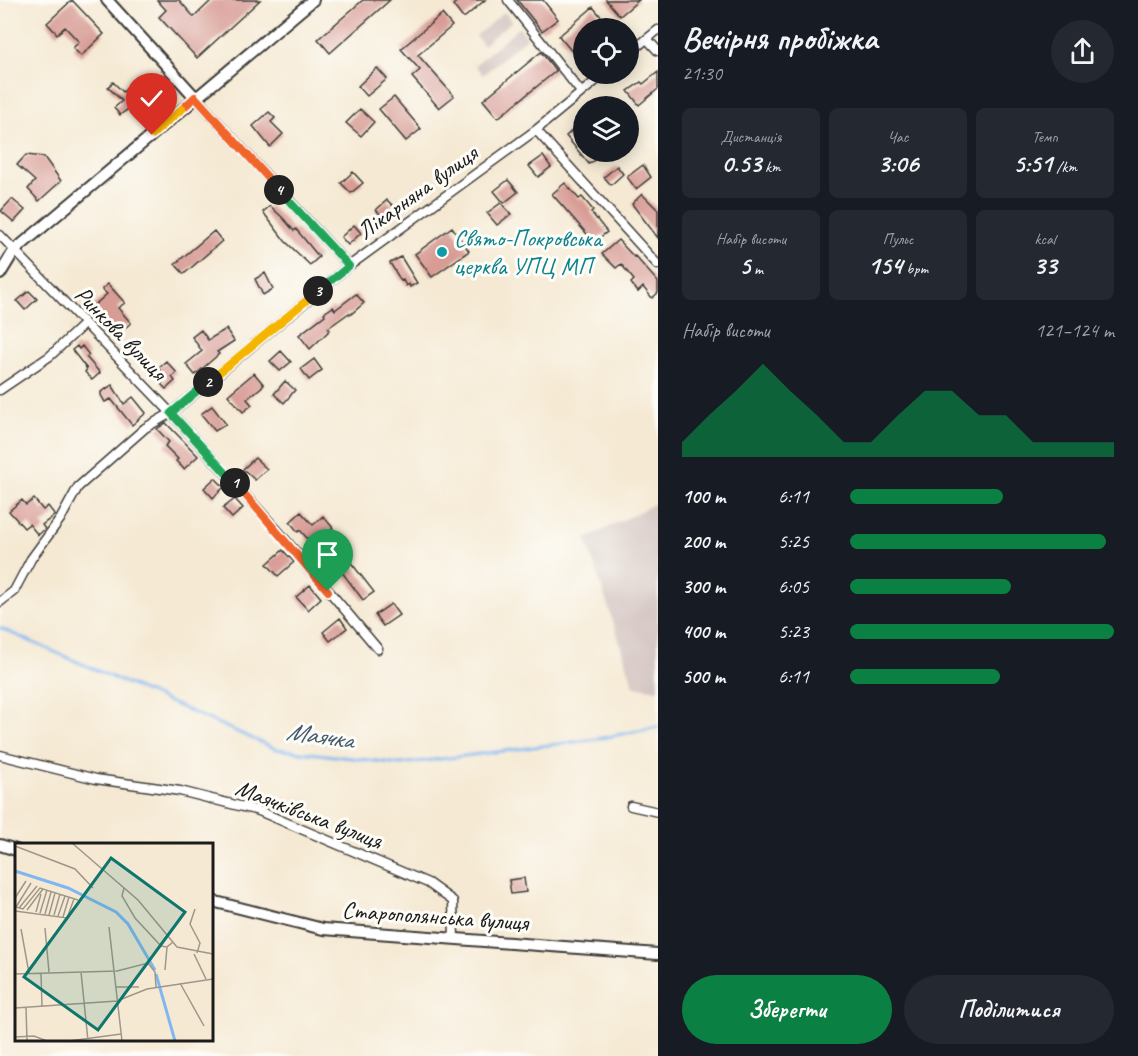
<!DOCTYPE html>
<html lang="uk">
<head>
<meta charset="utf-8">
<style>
	body { margin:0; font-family:Caveat,sans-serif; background:#242831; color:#f1f3f6; height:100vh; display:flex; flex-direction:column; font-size:22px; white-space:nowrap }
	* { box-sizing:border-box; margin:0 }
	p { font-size:20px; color:#9ea1a6 }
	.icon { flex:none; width:33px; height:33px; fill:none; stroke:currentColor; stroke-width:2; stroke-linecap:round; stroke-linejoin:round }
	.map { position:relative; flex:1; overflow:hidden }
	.drawer { display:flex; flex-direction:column; background:#171b24; width:480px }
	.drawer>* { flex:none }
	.buttons { position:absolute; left:573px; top:18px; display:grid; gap:12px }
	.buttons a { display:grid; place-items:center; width:66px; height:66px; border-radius:50%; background:#171b24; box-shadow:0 3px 15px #0003; font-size:30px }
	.pin { position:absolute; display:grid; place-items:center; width:51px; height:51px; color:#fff; margin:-62px -26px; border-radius:50% 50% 50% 0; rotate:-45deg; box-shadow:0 0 6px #0007 }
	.pin .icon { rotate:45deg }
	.km { position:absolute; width:30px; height:30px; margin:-15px; border-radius:50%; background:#222; color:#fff; font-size:16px; line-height:30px; text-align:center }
	.round { display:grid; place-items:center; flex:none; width:63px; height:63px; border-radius:32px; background:#242831 }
	.overview { display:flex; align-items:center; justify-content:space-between; height:102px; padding:0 24px }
	h1 { font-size:33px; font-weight:600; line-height:45px }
	.stats { display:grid; grid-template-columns:repeat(3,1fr); gap:9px; height:102px; padding:6px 24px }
	.stats div { display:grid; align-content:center; border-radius:9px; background:#242831; text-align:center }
	.stats b { font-size:26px; font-weight:600 }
	.stats small { font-size:16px; font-weight:400 }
	.stats p { font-size:16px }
	.chart { height:168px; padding:12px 24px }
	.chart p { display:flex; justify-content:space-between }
	.chart svg { width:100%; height:108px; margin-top:6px; fill:#0b8043; opacity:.7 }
	.button { display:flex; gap:12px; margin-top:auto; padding:12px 24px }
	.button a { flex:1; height:69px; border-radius:36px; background:#0b8043; color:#fff; font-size:24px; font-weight:600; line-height:69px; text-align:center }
	.button a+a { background:#242831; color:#f1f3f6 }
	ul { padding:0 24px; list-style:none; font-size:20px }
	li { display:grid; grid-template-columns:96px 72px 1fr; align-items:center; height:45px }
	li i { height:15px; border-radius:8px; background:#0b8043 }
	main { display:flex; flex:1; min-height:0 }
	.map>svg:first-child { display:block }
</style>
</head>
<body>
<main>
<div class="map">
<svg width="658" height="1056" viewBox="0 0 658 1056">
	<rect width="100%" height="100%" fill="#fdfcf7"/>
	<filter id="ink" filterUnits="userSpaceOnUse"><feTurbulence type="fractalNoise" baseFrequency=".0167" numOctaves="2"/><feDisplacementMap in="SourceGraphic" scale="12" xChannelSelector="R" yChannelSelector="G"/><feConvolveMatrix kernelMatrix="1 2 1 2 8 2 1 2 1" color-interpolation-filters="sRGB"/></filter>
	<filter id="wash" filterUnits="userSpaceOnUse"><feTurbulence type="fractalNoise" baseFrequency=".008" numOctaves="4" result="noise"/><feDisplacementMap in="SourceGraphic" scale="24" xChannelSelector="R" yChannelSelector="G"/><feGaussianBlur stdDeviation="1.35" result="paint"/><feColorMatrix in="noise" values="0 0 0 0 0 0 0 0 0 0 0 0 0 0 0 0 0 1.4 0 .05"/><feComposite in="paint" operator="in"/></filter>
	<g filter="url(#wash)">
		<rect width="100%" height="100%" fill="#f5e9d3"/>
		<path fill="#d0c0bc" d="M504,12L512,21L483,45L476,36Z
			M519,27L527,37L483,75L475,65Z
			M658,502V690L634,686L586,539Z"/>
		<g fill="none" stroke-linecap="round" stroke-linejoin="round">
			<path stroke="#80b7f0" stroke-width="3" d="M0,628L276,749L401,764L597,739L658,727"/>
		</g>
		<g id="blocks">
			<path fill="#d89c95" d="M72,0L104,34L81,56L73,48L79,42L65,27L57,34L47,23Z
				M157,0H179L194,17L212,0H260L197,58L159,17L166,10Z
				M363,0H390L330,53L318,39Z
				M459,0H485L465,17H462L453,5Z
				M517,0H543L558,19L542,31Z
				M606,0H639L620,16Z
				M593,7L608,25L605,28H584V47L574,54L559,36Z
				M442,14L452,26L418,55L454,96L439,108L412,77L420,70L401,49Z
				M541,52L556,71L498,118L483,100Z
				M377,68L387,79L367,96L358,86Z
				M658,72V89L639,105L628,91L641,82L643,84Z
				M113,82L123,92L131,84L139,92L129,102L132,106L120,115L114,108L122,101L108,87Z
				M394,97L421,129L406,141L379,109Z
				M360,109L374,122L361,136L346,123Z
				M269,112L275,118L271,122L283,134L270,147L253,126Z
				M578,125L584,131V152H606L589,164L566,136Z
				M26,155L44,157L61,181L39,201L28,189L35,181L17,165Z
				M543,156L551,167L538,177L529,166Z
				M643,165L651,177L636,189L627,177Z
				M617,166L623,174L611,185L604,177Z
				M353,172L363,183L351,193L341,183Z
				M508,180L518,192L504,203L494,191Z
				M565,183L579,199L582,197L593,210L591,212L607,232L594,242L552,194Z
				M642,194L658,210V238L632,204Z
				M12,199L25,210L14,222L1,211Z
				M387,200L397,210L386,220L376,210Z
				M501,203L511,214L497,225L487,213Z
				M270,206L283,218L294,231L296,229L319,257L310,265L285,241L263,212Z
				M354,225L361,233L348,245L341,237Z
				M452,227L469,251L432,277L415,254Z
				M214,231L222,241L184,274L175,264Z
				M618,240L634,257L635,256L658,282V293L652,298L643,287L638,292L631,283L634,280L621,264L616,268L602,254Z
				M401,257L417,283L410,287L409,284L406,286L403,280L401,281L390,263Z
				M265,273L273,289L263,295L255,279Z
				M108,284L125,303L118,308L131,323L115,336L91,308L107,294L102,289Z
				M29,291L37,299L25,310L17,301Z
				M356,294L364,303L350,315L349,313L328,328L330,330L310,349L299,335L325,315L324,313L333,307L335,310Z
				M226,329L234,341L217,352L219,354L195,375L186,364L202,351L192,337L201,330L208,340Z
				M77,346L79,349L82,346L89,355L86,357L100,373L92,380L85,372L87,369L72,350Z
				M281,351L291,362L280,371L270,361Z
				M314,359L322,370L309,380L301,369Z
				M166,361L177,373L172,377L175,381L166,389L161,384L167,378L158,368Z
				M254,373L264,385L247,399L252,405L243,412L228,395Z
				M285,381L295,390L284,403L274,394Z
				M112,385L124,404L133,397L146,413L132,425L111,399L105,402L101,395V392Z
				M212,406L226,424L215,431L201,414Z
				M166,423L198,456L184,469L176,461L178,459L165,446L169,442L157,429Z
				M255,458L267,469L255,480L243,469Z
				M215,478L224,487L213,498L204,488Z
				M34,499L43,510L48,506L55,515L42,525L45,529L38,535L29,524L24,528L9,511L22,500L26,505Z
				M235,499L243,508L232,518L223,508Z
				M301,512L313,525L323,516L333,528L312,544L300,530L298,532L290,522Z
				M283,550L294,562L278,576L267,564Z
				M342,551L374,592L363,600L332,559Z
				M310,585L321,598L308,610L296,597Z
				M391,604L399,615L383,626L375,615Z
				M340,618L347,628L330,641L323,632Z
				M524,878L526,892L511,894L509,880Z"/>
		</g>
	</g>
	<g filter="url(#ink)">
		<use href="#blocks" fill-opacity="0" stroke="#3d3b37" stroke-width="1.5"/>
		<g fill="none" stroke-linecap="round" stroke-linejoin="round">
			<defs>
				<path id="minor" d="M508,0L581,92
					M647,39L658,51
					M628,54L658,30
					M195,97L349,266
					M536,130L658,265
					M0,235L171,413L279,532L378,649
					M0,390L50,356L84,324
					M0,602L14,591L31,559L61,518L78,487L145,428L171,413L349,266L536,130L604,74
					M0,755L96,779L180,791L259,811L428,883L453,901L454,939
					M631,806L658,812"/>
				<path id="tertiary" d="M107,0L195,97
					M0,274L14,251L313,0
					M0,845L16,850
					M212,901L323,929L658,954"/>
			</defs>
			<use href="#minor" stroke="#3d3b37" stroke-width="11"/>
			<use href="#tertiary" stroke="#3d3b37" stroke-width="14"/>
			<use href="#minor" stroke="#fff" stroke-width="8"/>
			<use href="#tertiary" stroke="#fff" stroke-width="10"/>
		</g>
	</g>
	<g fill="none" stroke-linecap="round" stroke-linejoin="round" filter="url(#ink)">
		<defs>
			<path id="split-1" d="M235,483L328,591"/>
			<path id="split-2" d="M208,382L171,413L235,483"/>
			<path id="split-3" d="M208,382L318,291"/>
			<path id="split-4" d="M279,190L349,266L318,291"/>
			<path id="split-5" d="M182,109L195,97L279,190"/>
			<path id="split-6" d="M152,135L182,109"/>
		</defs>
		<use href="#split-1" stroke="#fff" stroke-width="12"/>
		<use href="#split-2" stroke="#fff" stroke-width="12"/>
		<use href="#split-3" stroke="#fff" stroke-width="12"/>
		<use href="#split-4" stroke="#fff" stroke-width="12"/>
		<use href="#split-5" stroke="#fff" stroke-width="12"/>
		<use href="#split-6" stroke="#fff" stroke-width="12"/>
		<use href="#split-1" stroke="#f0652b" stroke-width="8"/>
		<use href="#split-2" stroke="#22a559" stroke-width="8"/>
		<use href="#split-3" stroke="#f5b400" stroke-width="8"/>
		<use href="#split-4" stroke="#22a559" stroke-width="8"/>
		<use href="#split-5" stroke="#f0652b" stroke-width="8"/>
		<use href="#split-6" stroke="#f5b400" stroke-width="8"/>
	</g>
	<circle fill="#0f9aa8" stroke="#fdfcf7" stroke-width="2" cx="442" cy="252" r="6"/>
	<g text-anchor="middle" stroke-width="6" stroke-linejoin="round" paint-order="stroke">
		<g font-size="24" fill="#1c1c1c" stroke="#fdfcf7">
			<text transform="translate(417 192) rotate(-36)" y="8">Лікарняна вулиця</text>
			<text transform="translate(121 333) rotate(46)" y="8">Ринкова вулиця</text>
			<text transform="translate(309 814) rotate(21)" y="8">Маячківська вулиця</text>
			<text transform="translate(435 916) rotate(4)" y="8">Старополянська вулиця</text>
		</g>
		<g font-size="24" fill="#0d838f" stroke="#fdfcf7" text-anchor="start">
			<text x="454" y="246">Свято-Покровська<tspan x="454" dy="28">церква УПЦ МП</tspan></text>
		</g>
		<g font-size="26" font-style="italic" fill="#445a71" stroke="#fdfcf7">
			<text transform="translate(320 735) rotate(8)" y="9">Маячка</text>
		</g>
	</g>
	<g transform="translate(15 843)">
		<rect width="198" height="198" fill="#f5e9d3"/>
		<path fill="none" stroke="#80b7f0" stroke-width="3" d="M0,28L53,45L101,69L113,81L140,127M141,131L160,198"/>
		<path fill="none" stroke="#9e978a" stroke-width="1.5" d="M57,0L123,57L162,104L198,111M0,3L60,26L78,45M109,45L107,53L120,75L146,103L152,104M0,55L11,38M1,64L8,66L25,45L63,57M1,64L16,40M4,65L22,43M180,66L175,81L185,100L182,110M12,67L28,46M0,68L52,75L59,56M21,69L26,51M25,70L32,47M30,71L36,49M34,72L40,50M39,72L45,51M43,73L50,53M48,74L54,54M94,84L107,198M30,85L34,129M6,86L14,130M179,111L191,136M150,127L152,104L158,99M66,129L73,198M26,130L27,163M0,131L102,128L133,120L140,129L141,144M165,140L189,183M100,144H124M11,164L12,198M0,165L102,158L132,146L198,136M0,194L19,193L32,198M54,198L106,191"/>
		<path fill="#0f766e" fill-opacity="0.15" stroke="#0f766e" stroke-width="3" d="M96,15L170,69L83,187L9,134Z"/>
		<rect width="198" height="198" fill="none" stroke="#1c1c1c" stroke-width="3"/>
	</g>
</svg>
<div class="buttons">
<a><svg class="icon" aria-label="locate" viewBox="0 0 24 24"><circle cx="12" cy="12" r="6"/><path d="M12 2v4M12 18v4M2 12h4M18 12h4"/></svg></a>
<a><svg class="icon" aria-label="layers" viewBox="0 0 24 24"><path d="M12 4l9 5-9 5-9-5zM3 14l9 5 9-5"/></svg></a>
</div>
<div class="pin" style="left:328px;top:591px;background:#1e9e55"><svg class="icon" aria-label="arrive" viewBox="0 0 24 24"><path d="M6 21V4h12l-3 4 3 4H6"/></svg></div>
<div class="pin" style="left:152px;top:135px;background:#d93025"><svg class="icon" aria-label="check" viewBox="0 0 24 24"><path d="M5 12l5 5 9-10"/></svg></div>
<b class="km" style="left:235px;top:483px">1</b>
<b class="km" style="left:208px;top:382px">2</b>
<b class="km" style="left:318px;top:291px">3</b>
<b class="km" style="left:279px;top:190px">4</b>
</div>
<section class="drawer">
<div class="overview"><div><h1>Вечірня пробіжка</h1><p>21:30</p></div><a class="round"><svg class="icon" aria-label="share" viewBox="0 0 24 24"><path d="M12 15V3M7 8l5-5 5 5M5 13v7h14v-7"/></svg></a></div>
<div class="stats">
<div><p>Дистанція</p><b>0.53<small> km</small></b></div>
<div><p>Час</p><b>3:06</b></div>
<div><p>Темп</p><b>5:51<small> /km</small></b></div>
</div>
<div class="stats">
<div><p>Набір висоти</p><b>5<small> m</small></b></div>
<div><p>Пульс</p><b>154<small> bpm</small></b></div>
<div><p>kcal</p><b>33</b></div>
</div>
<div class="chart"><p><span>Набір висоти</span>121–124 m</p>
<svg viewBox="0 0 160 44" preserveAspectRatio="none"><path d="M0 44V38L10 27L20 17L30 6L40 17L50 27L60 38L70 38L80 27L90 17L100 17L110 27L120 27L130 38L140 38L150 38L160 38V44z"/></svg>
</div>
<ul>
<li><b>100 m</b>6:11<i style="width:58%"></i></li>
<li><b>200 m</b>5:25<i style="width:97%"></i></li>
<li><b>300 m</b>6:05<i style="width:61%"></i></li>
<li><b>400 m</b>5:23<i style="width:100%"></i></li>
<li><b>500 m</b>6:11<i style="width:57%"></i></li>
</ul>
<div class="button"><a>Зберегти</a><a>Поділитися</a></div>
</section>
</main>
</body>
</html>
